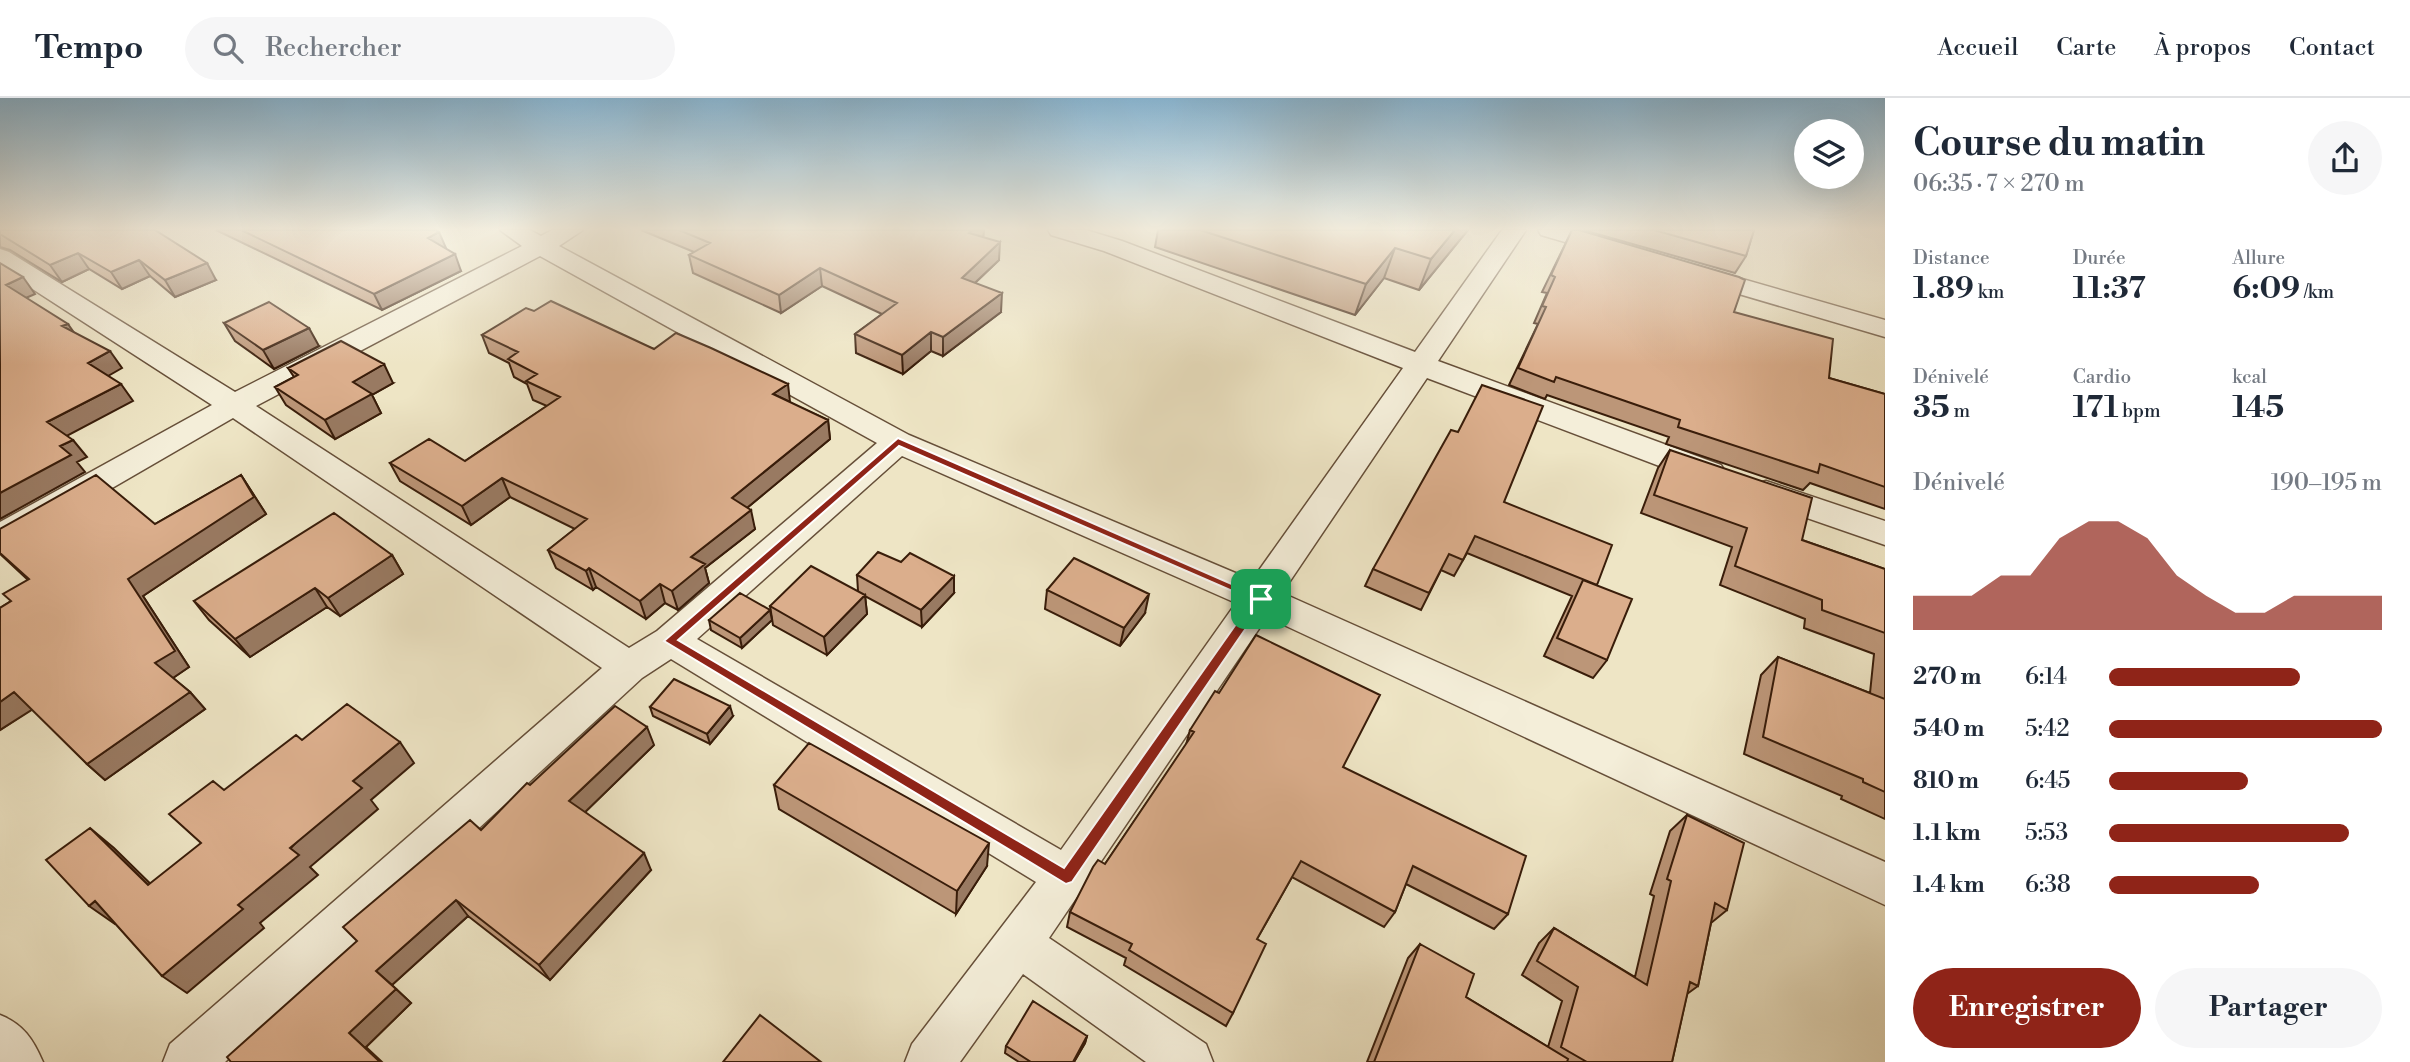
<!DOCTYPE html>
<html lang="fr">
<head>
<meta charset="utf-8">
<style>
	body { margin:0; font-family:"Libre Bodoni",serif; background:#f6f6f7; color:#1f2937; height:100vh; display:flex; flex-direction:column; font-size:26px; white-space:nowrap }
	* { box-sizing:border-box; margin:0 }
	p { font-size:23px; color:#747a83 }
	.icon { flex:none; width:38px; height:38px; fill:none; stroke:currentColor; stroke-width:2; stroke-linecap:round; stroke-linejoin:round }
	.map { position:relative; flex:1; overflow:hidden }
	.details { display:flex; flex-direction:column; background:#fff; width:525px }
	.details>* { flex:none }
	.tools { position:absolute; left:1794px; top:21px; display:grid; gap:14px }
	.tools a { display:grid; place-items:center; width:70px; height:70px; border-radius:50%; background:#fff; box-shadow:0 7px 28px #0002; font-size:35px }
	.pin { position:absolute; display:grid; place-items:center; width:60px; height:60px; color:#fff; margin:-30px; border-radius:14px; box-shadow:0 4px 10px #0006 }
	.round { display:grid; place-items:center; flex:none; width:74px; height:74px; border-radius:37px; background:#f6f6f7 }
	.headline { display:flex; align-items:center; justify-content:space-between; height:119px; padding:0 28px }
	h1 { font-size:38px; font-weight:800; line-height:52px }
	.stats { display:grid; grid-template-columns:repeat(3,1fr); gap:10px; height:119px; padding:7px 28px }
	.stats div { display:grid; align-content:center }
	.stats b { font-size:30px; font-weight:800 }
	.stats small { font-size:19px; font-weight:400 }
	.stats p { font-size:19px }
	.chart { height:196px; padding:14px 28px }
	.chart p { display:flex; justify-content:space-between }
	.chart svg { width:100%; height:126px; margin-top:7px; fill:#8f2418; opacity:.7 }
	.action { display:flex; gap:14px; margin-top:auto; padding:14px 28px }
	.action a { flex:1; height:80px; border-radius:42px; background:#8f2418; color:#fff; font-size:28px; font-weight:800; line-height:80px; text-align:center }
	.action a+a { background:#f6f6f7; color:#1f2937 }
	ul { padding:0 28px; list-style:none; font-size:23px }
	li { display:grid; grid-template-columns:112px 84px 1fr; align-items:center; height:52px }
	li i { height:18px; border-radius:9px; background:#8f2418 }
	header { display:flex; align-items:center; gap:42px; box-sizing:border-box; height:98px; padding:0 35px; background:#fff; border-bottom:2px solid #e0e1e3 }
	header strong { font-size:33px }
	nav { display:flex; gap:38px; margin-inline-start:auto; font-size:24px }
	.search { width:490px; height:63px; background:#f6f6f7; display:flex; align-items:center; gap:18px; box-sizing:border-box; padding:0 24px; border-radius:38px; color:#747a83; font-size:26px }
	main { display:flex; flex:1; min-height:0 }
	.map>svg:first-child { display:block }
</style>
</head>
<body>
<header>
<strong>Tempo</strong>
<div class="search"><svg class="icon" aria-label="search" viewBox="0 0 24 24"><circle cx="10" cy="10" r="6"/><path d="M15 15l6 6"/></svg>Rechercher</div>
<nav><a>Accueil</a><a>Carte</a><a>À propos</a><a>Contact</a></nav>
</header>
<main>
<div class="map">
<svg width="1885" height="964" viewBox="0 0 1885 964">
	<rect width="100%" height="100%" fill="#eee5c5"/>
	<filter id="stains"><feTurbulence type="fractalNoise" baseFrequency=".00286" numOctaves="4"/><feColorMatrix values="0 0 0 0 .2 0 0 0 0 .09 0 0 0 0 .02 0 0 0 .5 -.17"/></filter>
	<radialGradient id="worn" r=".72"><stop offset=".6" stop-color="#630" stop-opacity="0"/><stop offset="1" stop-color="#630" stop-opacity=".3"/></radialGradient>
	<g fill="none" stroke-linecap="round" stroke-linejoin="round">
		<defs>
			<path id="minor" d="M500,132H530L541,138L552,132H583L559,148L909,337L1252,482L1403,270L1104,153L1051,137L1048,132H1086L1122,143L1415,254L1502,132H1526L1438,263L1721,367L1726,375L1721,383L1710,386L1699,383L1427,280L1282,495L1885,764V807L1267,519L1049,840L1206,946L1213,964H1146L1023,876L960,964H905L912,946L1036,784L671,561L642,580L225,964H163L170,946L602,570L233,320L12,448L0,451V424L212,307L0,170V151L9,154L235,294L522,148ZM540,158L877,345L657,533L629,550L256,308ZM902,358L1236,505L1061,752L697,541Z
				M1538,132H1576L1622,146L1625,151L1622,156L1613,158L1541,137Z
				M1697,168L1885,222V239L1688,181L1684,176L1688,171Z
				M1766,383L1885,423V447L1755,402L1750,394L1755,386Z
				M0,917C23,926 33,941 43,964H0Z"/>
		</defs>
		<use href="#minor" stroke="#664f39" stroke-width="3"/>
		<use href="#minor" fill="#f4eed9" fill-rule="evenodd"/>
	</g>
	<path fill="#bc9678" stroke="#391d0a" stroke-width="2" d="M0,132H155L216,182L175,199L150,178L122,191L89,171L62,184L10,152L0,149Z
		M216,132H436L445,150L461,173L382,212Z
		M641,132H984L983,139L999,162L975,185L1001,214L943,258L931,253L903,276L856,255L855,236L882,216L822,188L781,215L693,175L689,157L694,154Z
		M1158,132H1468L1419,192L1384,180L1355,217L1155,149Z
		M1572,132L1734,214L1829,280L1885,296V411L1810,385L1803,392L1666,346L1669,339L1547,297L1545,301L1509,287L1538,226L1534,225L1547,195L1542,194Z
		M1583,132H1754L1746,158L1735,175Z
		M534,213L654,251L790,305L828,322L830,341L747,410L755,431L705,470L709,485L678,512L665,505L646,521L596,489L593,492L556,470L548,452L575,431L510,399L471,427L400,383L390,365L465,363L547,308L533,302L527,286L514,279L509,265L489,255L482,237Z
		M224,225L319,248L274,271L235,243Z
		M288,270L393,285L372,297L381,315L335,341L286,307L275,289L294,279Z
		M1670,352L1802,442L1885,471V721L1841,701L1842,698L1744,656L1761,577L1778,559L1870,595L1874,556L1804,530L1805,521L1720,487L1732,449L1641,415L1658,370Z
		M241,377L266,416L143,498L189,569L173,580L190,594L205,611L105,682L87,666L32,611L0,632V510L11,503L28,482L0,456V431L155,426Z
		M1504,404L1597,487L1607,562L1593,580L1544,558L1572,498L1467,455L1454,478L1441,472L1421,512L1365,488L1373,471Z
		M392,457L403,476L340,518L327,509L250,559L209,522L194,503Z
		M857,477L954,495L922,529L865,498L867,516L827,557L773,527L770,508L858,493Z
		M1047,492L1145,515L1120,548L1045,511Z
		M770,512L772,522L742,550L711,532L709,522Z
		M650,609L733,618L710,646L653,618Z
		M1190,632L1343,669L1508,816L1494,831L1406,786L1395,814L1384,829L1292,779L1257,841L1233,915L1226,928L1124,867L1126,860L1067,829L1070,814L1105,766L1186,647Z
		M654,647L585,714L651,772L550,882L468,818L392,887L411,905L366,949L231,964L530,687Z
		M774,687L987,768L956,816L779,711Z
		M1687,717L1727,812L1711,825L1698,888L1687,896L1672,964H1367L1408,860L1420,846L1466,899L1548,949L1562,903L1522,877L1539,845L1554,830L1635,879L1654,798L1650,796L1670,733Z
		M1087,938L1085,945L1074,964H1019L1005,955L1006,948Z"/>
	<path fill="#997a62" stroke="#391d0a" stroke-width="2" d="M972,132H984L983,141L969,135Z
		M1455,132H1468L1419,192L1431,161Z
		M439,134L446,150L435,157L428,140Z
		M1000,144L999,162L961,198L962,180Z
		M1395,150L1384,180L1355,217L1366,186Z
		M78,155L89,171L62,184L50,167Z
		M455,156L461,173L382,212L374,196Z
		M139,162L150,178L122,191L111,174Z
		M207,165L216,182L175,199L165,182Z
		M820,170L822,188L781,215L779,197Z
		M23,179L35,196L19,203L6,187Z
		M1002,195L1001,214L943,258V239Z
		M68,226L80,243L62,228Z
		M309,230L319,248L274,271L263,252Z
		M931,234V253L903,276L902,257Z
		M110,253L122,270L101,282L88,265Z
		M384,266L393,285L372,297L381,315L335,341L325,322L353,284Z
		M121,286L133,303L61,341L47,324Z
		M788,286L790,304L773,296Z
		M828,322L830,341L736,419L732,400Z
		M73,342L87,359L77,364L85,374L0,421V395L60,348Z
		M241,377L266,416L143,498L189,569L170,582L155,565L128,481Z
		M502,380L510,399L471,427L462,408Z
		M751,412L755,431L705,470L709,485L678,512L672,493L691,459Z
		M392,457L403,476L340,518L328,500Z
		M589,470L596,489L593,492L586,473Z
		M954,478V495L922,529L921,512Z
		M660,486L665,505L646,521L640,503Z
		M315,490L327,509L250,559L235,541Z
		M1149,496L1145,515L1120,548L1124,530Z
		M865,497L867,516L827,557L824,539Z
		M770,512L772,522L742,550L740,540Z
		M14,594L33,611L0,632V604Z
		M190,594L205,611L105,682L87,666Z
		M730,608L733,618L710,646L707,636Z
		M647,629L654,647L578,721L569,703Z
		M400,644L414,665L371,702L378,711L310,769L318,777L260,825L264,830L187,895L162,878L238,807L353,683Z
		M90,730L114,750L171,806L148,787Z
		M989,745L987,768L956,816L957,793Z
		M644,755L651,772L550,882L539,867Z
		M456,802L468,818L392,887L376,873Z
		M95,803L121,822L115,826L89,808Z
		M396,891L411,905L366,949L382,964H380L349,935Z
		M1087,938L1085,945L1074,964H1073Z"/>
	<path fill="#dbae8c" stroke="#391d0a" stroke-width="2" d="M0,132H155L207,165L165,182L139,162L111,174L78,155L50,167L0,136Z
		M241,132H436L439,134L428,140L455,156L374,196Z
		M679,132H972L969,135L1000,144L962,180L1002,195L943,239L931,234L902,257L855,236L897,205L820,170L779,197L689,157L710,145Z
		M1200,132H1455L1431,161L1395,150L1366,186Z
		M1572,132H1579L1739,179L1745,182L1734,214L1833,241L1829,280L1885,296V389L1820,366L1818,375L1678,329L1680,322L1556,279L1554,284L1518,270L1546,209L1542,208L1555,179L1551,177Z
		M1654,132H1754L1746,158Z
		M0,165L23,179L6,187L68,226L62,228L110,253L88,265L121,286L47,324L73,342L60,348L71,357L0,395Z
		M551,203L654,251L676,235L711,250L788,286L773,296L828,322L732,400L751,412L691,459L705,466L672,493L660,486L640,503L589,470L586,473L548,452L587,421L502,380L462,408L390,365L429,341L465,363L560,299L526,283L537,276L508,261L518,254L482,237L526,210L534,213Z
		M269,204L309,230L263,252L224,225Z
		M341,243L384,266L353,284L372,296L325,322L275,289L298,277L288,270Z
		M1482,287L1543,308L1504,404L1612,447L1597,487L1475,438L1463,462L1449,456L1429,495L1373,471L1451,332L1458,334Z
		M1670,352L1812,400L1802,442L1885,471V535L1822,512V502L1735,468L1747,430L1654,397Z
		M96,377L155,426L241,377L254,399L128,481L175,553L155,565L190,594L87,666L14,594L0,604V510L11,503L3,496L29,481L0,455V431Z
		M334,415L392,457L328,500L315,490L235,541L194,503Z
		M878,454L901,464L910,455L954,478L921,512L857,477Z
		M1074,460L1149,496L1124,530L1047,492Z
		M811,468L865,497L824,539L770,508Z
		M1583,482L1632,501L1607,562L1557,540Z
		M740,495L770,512L740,540L709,522Z
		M1256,537L1380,597L1343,669L1526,758L1508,816L1413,768L1395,814L1301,763L1257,841L1266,846L1233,915L1129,852L1132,846L1070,814L1093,769L1098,762L1105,766L1194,634L1190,632L1215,593L1219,595Z
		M1778,559L1885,601V694L1863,684V681L1763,639Z
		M674,581L730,608L707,636L650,609Z
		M347,606L400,644L353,683L362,690L290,750L299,757L238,807L243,811L162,878L95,803L89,808L46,762L90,730L148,787L201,745L169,716L213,683L224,692L296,637L302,642Z
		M615,608L647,629L569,703L644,755L539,867L456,802L376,873L396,891L349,935L380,964H231L227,959L357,843L343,829L470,722L481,732L527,685L530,687Z
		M809,645L989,745L957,793L774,687Z
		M1687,717L1744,745L1727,812L1715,805L1698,888L1690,884L1672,964H1587L1561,949L1578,889L1537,863L1554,830L1647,887L1671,783L1667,781Z
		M1420,846L1474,876L1466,899L1568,961L1567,964H1374Z
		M1033,903L1087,938L1073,964H1031L1006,948Z
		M760,917L821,964H723Z"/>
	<linearGradient id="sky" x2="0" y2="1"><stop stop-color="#89b8d6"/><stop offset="0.49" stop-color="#f7f3e5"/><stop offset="1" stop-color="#f7f3e5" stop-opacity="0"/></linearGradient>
	<rect width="1885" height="267" fill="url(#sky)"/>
	<path fill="#8f2418" stroke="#fff" stroke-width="2" fill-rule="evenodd" d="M898,340L1266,501L1072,784L1066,786L664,543ZM899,348L1253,502L1064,770L678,542Z"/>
	<rect width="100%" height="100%" filter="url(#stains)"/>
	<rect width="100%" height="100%" fill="url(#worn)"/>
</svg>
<div class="tools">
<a><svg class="icon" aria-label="layers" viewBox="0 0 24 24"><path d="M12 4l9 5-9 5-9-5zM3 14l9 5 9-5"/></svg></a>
</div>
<div class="pin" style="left:1261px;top:501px;background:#1e9e55"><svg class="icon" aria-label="arrive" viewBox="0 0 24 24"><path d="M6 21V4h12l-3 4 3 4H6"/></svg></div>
</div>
<section class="details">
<div class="headline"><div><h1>Course du matin</h1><p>06:35 · 7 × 270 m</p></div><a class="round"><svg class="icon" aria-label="share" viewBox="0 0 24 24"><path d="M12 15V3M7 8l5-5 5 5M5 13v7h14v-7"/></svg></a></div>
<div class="stats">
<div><p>Distance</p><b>1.89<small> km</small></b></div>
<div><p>Durée</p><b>11:37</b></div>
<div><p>Allure</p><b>6:09<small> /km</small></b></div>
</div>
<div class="stats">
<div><p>Dénivelé</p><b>35<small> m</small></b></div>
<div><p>Cardio</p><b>171<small> bpm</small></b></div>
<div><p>kcal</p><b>145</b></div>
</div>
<div class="chart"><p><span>Dénivelé</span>190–195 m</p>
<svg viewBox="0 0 160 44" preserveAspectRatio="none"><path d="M0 44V32L10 32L20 32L30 25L40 25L50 12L60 6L70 6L80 12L90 25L100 32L110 38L120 38L130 32L140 32L150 32L160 32V44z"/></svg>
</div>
<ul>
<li><b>270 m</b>6:14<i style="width:70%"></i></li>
<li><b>540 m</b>5:42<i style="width:100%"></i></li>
<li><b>810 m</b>6:45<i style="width:51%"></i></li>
<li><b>1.1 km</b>5:53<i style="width:88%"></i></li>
<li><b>1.4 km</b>6:38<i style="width:55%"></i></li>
</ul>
<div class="action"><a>Enregistrer</a><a>Partager</a></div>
</section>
</main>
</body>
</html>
